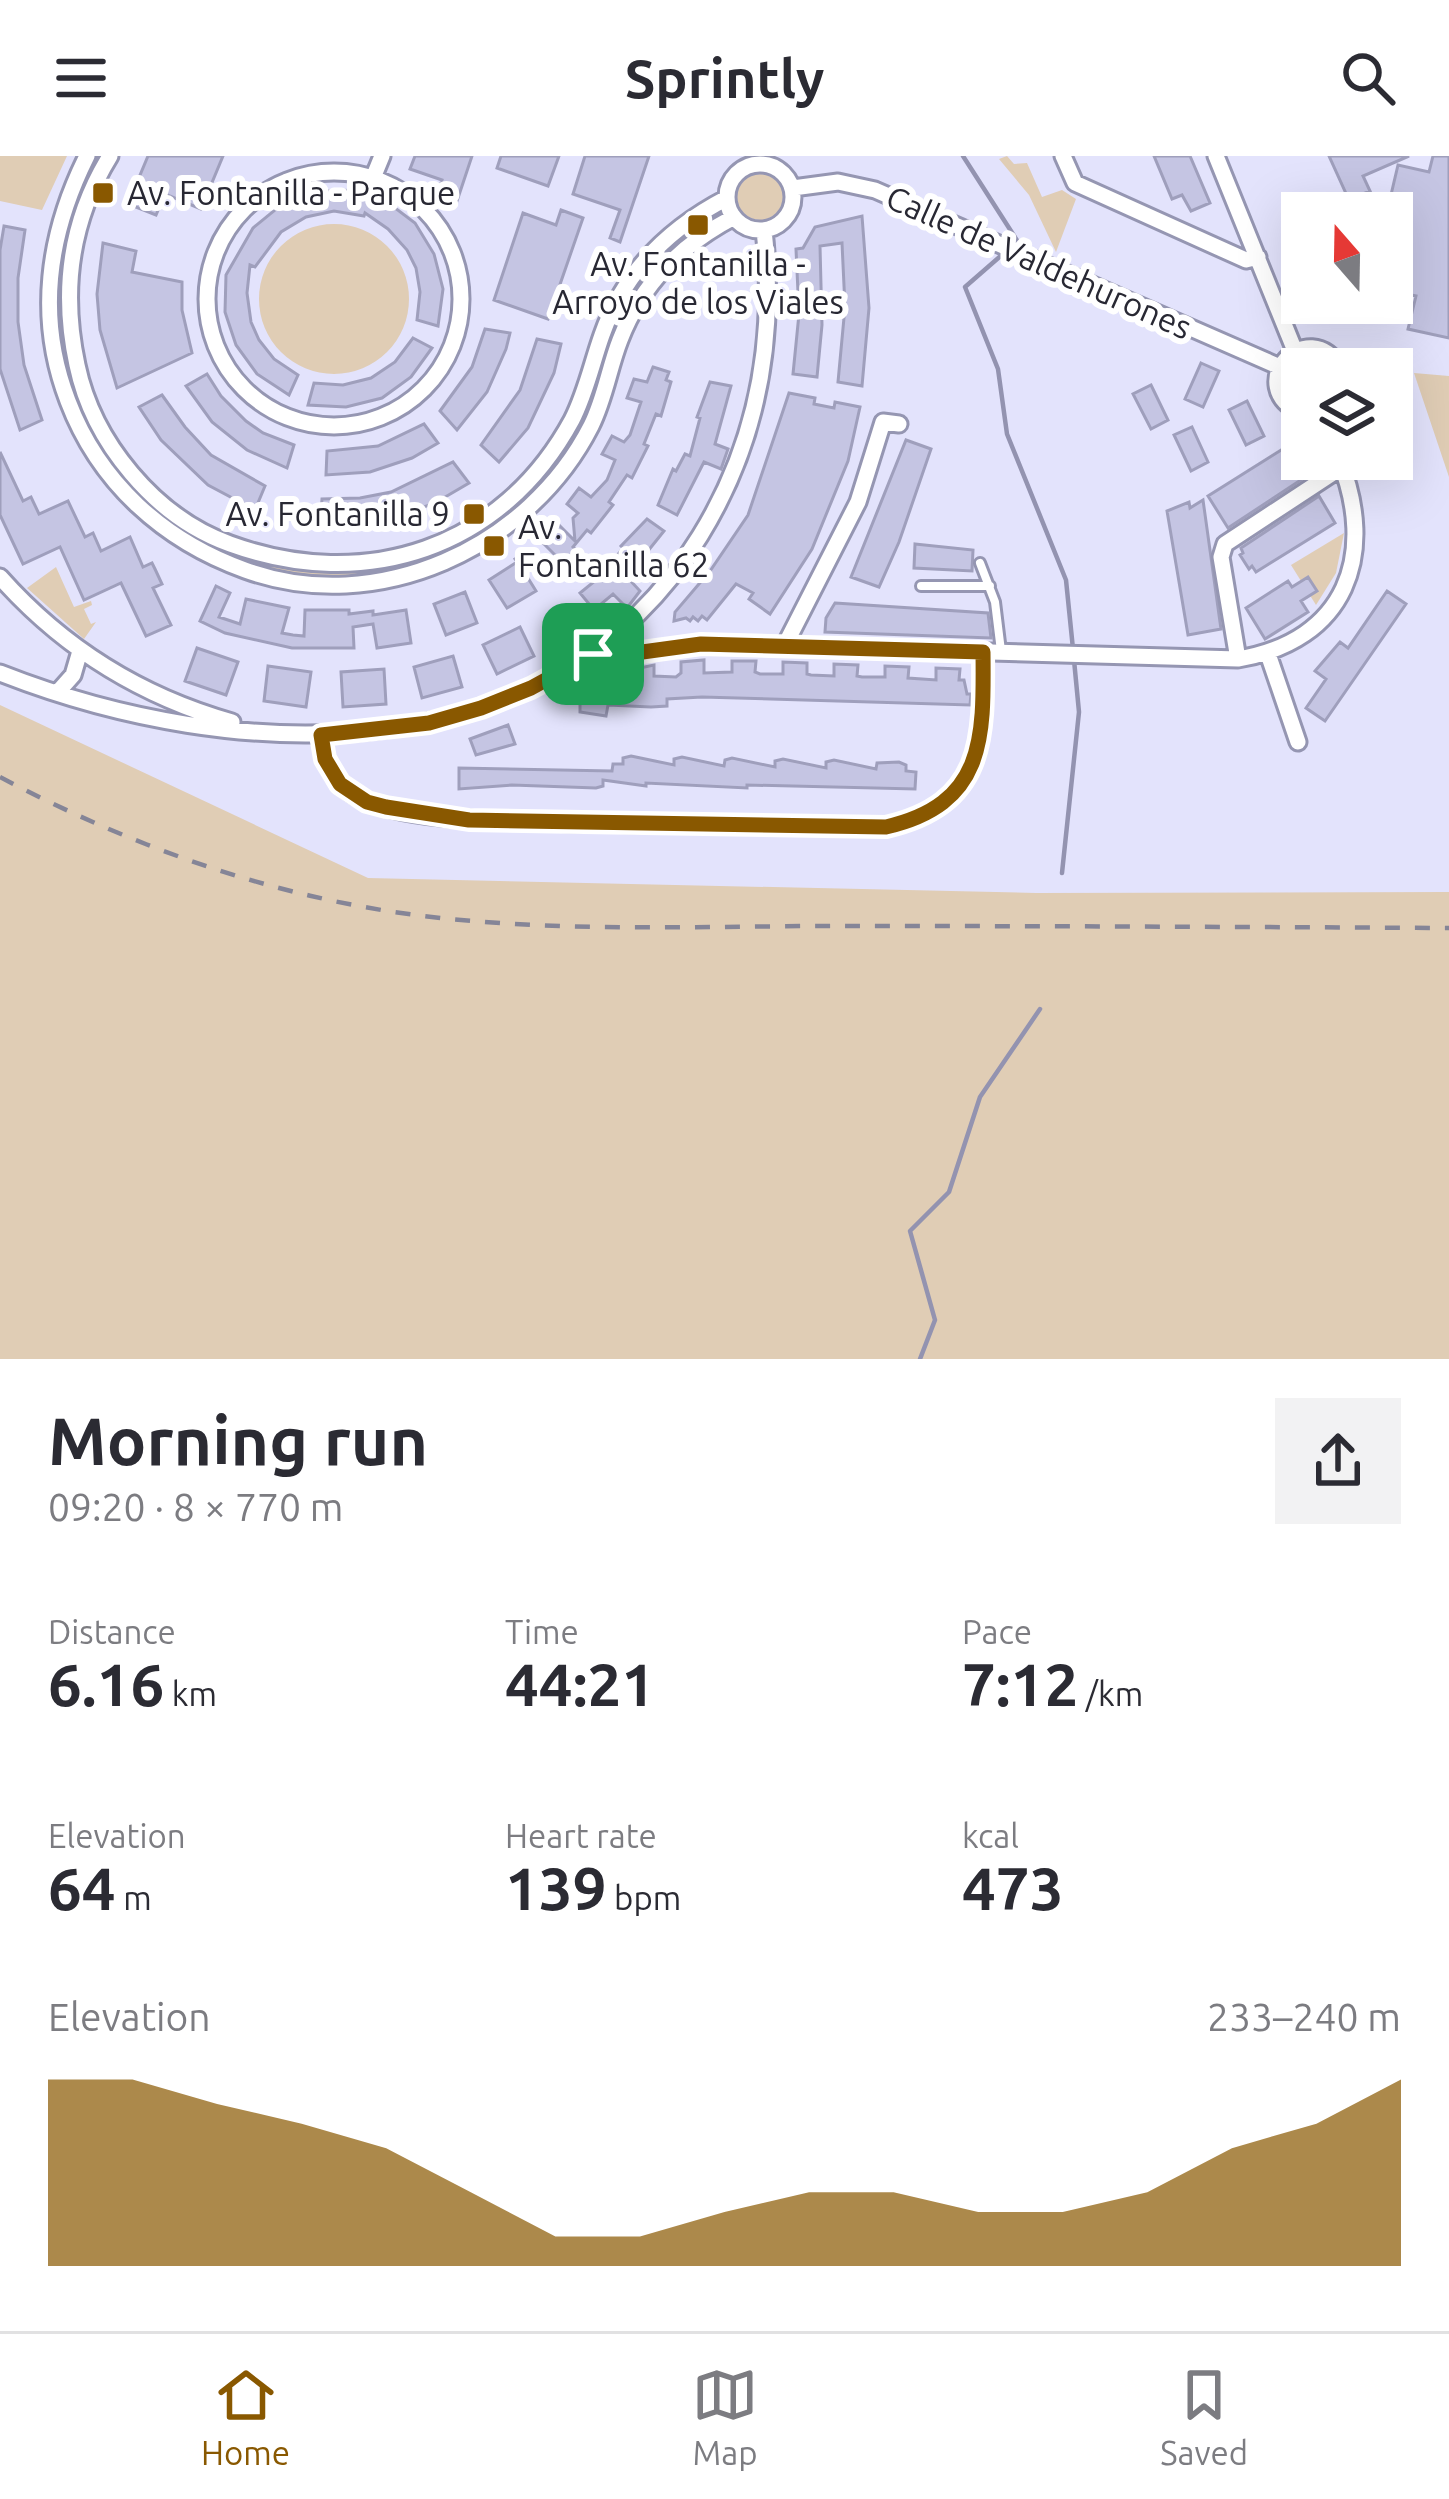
<!DOCTYPE html>
<html lang="en">
<head>
<meta charset="utf-8">
<style>
	body { margin:0; font-family:Ubuntu,sans-serif; background:#f2f2f3; color:#2b2b33; height:100vh; display:flex; flex-direction:column; font-size:45px; white-space:nowrap }
	* { box-sizing:border-box; margin:0 }
	p { font-size:39px; color:#7c7c81 }
	.icon { flex:none; width:66px; height:66px; fill:none; stroke:currentColor; stroke-width:2; stroke-linecap:round; stroke-linejoin:round }
	.map { position:relative; height:1203px; overflow:hidden }
	.sheet { display:flex; flex-direction:column; background:#fff; flex:1 }
	.sheet>* { flex:none }
	.needle { width:78px; rotate:340deg }
	.tools { position:absolute; left:1281px; top:36px; display:grid; gap:24px }
	.tools a { display:grid; place-items:center; width:132px; height:132px; border-radius:0px; background:#fff; box-shadow:0 12px 48px #0002; font-size:60px }
	.pin { position:absolute; display:grid; place-items:center; width:102px; height:102px; color:#fff; margin:-51px; border-radius:24px; box-shadow:0 6px 18px #0006 }
	.round { display:grid; place-items:center; flex:none; width:126px; height:126px; border-radius:0px; background:#f2f2f3 }
	.summary { display:flex; align-items:center; justify-content:space-between; height:204px; padding:0 48px }
	h1 { font-size:66px; font-weight:700; line-height:90px }
	.metrics { display:grid; grid-template-columns:repeat(3,1fr); gap:18px; height:204px; padding:12px 48px }
	.metrics div { display:grid; align-content:center }
	.metrics b { font-size:60px; font-weight:700 }
	.metrics small { font-size:33px; font-weight:400 }
	.metrics p { font-size:33px }
	.chart { height:336px; padding:24px 48px }
	.chart p { display:flex; justify-content:space-between }
	.chart svg { width:100%; height:216px; margin-top:12px; fill:#895800; opacity:.7 }
	header { display:flex; justify-content:space-between; align-items:center; height:156px; padding:0 48px; background:#fff; font-size:54px; font-weight:700 }
	.dock { display:flex; justify-content:space-around; align-items:center; height:168px; border-top:3px solid #e1e1e2; background:#fff; font-size:33px; color:#7c7c81 }
	.dock a { display:grid; justify-items:center; gap:6px }
	.dock .current { color:#895800 }
	.map>svg:first-child { display:block }
</style>
</head>
<body>
<header><svg class="icon" aria-label="menu" viewBox="0 0 24 24"><path d="M4 6h16M4 12h16M4 18h16"/></svg>Sprintly<svg class="icon" aria-label="search" viewBox="0 0 24 24"><circle cx="10" cy="10" r="6"/><path d="M15 15l6 6"/></svg></header>
<div class="map">
<svg width="1449" height="1203" viewBox="0 0 1449 1203">
	<rect width="100%" height="100%" fill="#e3e3fc"/>
	<path fill="#e0cdb5" d="M0,0H67L42,54L0,45Z
		M96,0H102C64,72 50,149 76,228C83,250 92,276 107,294C123,312 144,327 162,343C177,356 192,375 209,385C274,425 372,424 439,395C511,364 564,306 592,234C602,209 602,179 616,155C646,105 670,86 717,53L720,59C667,84 627,130 611,186C602,219 595,251 578,280C511,391 365,456 240,405C159,371 98,313 70,228C45,152 57,69 96,0Z
		M1007,0L1014,8L1027,7L1042,41L1062,34L1076,43L1056,96L1029,39L999,3Z
		M737 41a23 23 0 1 1 46 0a23 23 0 1 1-46 0Z
		M259 143a75 75 0 1 1 150 0a75 75 0 1 1-150 0Z
		M1414,217L1449,220V321Z
		M1344,377L1336,417L1316,449L1291,409Z
		M56,411L74,451L91,445L92,449L84,453L91,468L96,466L84,483L27,432Z
		M0,549L368,722L1036,737L1449,736V1203H0Z"/>
	<g fill="none" stroke-linecap="round" stroke-linejoin="round">
		<path stroke="#9393b0" stroke-width="4.5" d="M963,0L1018,86L1013,90
			M1004,97L965,131L998,213L1007,278L1066,424L1073,493
			M1062,717L1079,556L1074,504
			M920,1203L935,1164L910,1075L949,1036L980,941L1040,853"/>
	</g>
	<path fill="#c5c5e3" stroke="#9f9fbc" stroke-width="3" d="M148,0H223L201,53L165,38L156,59L128,48Z
		M415,0H472L457,45L437,38L442,24L410,13Z
		M501,0H559L548,30L497,12Z
		M585,0H649L620,86L610,82L620,54L573,38Z
		M1154,0H1190L1210,47L1191,55L1182,39L1172,43Z
		M1329,0H1409L1363,20L1370,35L1349,44Z
		M1433,0H1449V182L1408,173L1416,140L1392,135L1396,101L1392,100V57H1369L1373,40L1390,43L1398,9L1429,16Z
		M365,34L378,39L415,67L434,98L443,133L438,170L417,164L420,136L416,112L407,94L388,73L365,57L364,60L334,55L306,61L281,76L255,111L250,109L247,137L251,166L259,184L274,203L298,219L289,239L257,218L236,189L225,156L226,119L253,72L281,49L316,35Z
		M561,54L583,62L548,163L494,144L523,57L556,69Z
		M862,60L869,152L862,230L838,226L845,151L842,87L820,90L822,169L817,221L793,218L799,158L796,93L803,92L815,71Z
		M4,70L25,74L18,122V166L24,209L42,264L20,274L0,213V94Z
		M103,87L136,95L132,116L182,126V154L192,197L117,232L100,174L97,138Z
		M485,173L510,177L506,193L487,236L457,274L440,255L472,211Z
		M413,182L432,192L411,221L382,242L346,251L308,249L314,227L343,229L371,222L395,206Z
		M537,183L561,188L554,217L528,272L499,306L481,289L520,234Z
		M1201,207L1219,215L1203,251L1185,243Z
		M653,211L669,216L666,224L671,226L661,260L656,258L644,288L648,290L632,322L627,319L609,346L613,349L591,377L587,374L573,391L577,395L564,408L544,388L553,378L545,370L553,363L575,385L573,362L578,357L567,348L579,332L591,341L607,324L615,304L602,298L612,280L624,286L630,279L641,246L627,242L634,223L647,226Z
		M207,218L221,240L246,265L263,277L294,289L287,312L247,294L212,266L186,230Z
		M710,226L731,230L715,288L728,293L721,313L704,306L677,359L658,349L673,313L676,315L685,298L690,300L700,262L697,261Z
		M1151,229L1168,264L1151,273L1133,238Z
		M789,237L815,242L814,248L834,252L835,246L860,251L848,305L812,393L770,458L749,443L753,437L736,428L707,464L702,460L698,465L693,461L690,465L686,462L674,465L675,456L710,415L748,359Z
		M162,239L185,271L211,299L265,330L255,354L208,329L161,284L139,251Z
		M1247,245L1264,280L1246,289L1229,254Z
		M424,268L438,287L412,302L370,316L326,319L327,295L378,290Z
		M1192,271L1208,306L1191,315L1174,279Z
		M906,284L931,293L899,386L879,431L851,421Z
		M1297,284L1302,303H1309L1316,314L1228,372L1208,340Z
		M0,296L23,345L31,341L39,358L68,345L85,381L93,377L101,395L130,381L143,411L152,407L155,413L162,428L153,432L171,469L146,480L121,427L84,444L60,391L23,408L0,359Z
		M453,306L469,327L435,347L385,365L320,370L322,343L360,342L391,336Z
		M1319,340L1335,367L1256,416L1252,410L1249,413L1240,399L1243,397L1241,392Z
		M1203,344L1221,473L1188,479L1167,355L1189,346L1190,352Z
		M647,363L664,375L627,421L640,435L627,452L613,438L594,454L580,437L611,412L609,410L623,392L621,390Z
		M915,388L973,394L972,415L914,412Z
		M523,398L531,409L523,414L536,435L507,452L489,424L517,406L515,403Z
		M1308,421L1317,435L1301,445L1308,456L1265,483L1246,452L1288,425L1292,431Z
		M216,430L230,437L219,461L240,468L246,443L289,452L282,477L293,479L304,480L305,454H349V458L373,455V459L406,454L411,487L377,492L373,468L353,471L354,492H292L225,477L200,465Z
		M1387,435L1406,448L1325,565L1306,552L1326,523L1315,515L1340,486L1348,492Z
		M465,436L477,467L446,479L434,448Z
		M835,447L988,457L991,482L825,476L826,462Z
		M520,471L534,500L497,518L483,489Z
		M197,492L238,506L226,539L185,525Z
		M453,500L462,531L422,542L414,511Z
		M704,504V517L732,516V505H756L755,516L760,518H783V506L807,507V518L811,519L834,520V508L858,509L857,520L862,521H885V510L909,511L908,522L936,524V512L960,513L959,524H964L967,538H971L970,549L702,541L667,543V550L651,551L608,549L606,560L580,556V541L622,537V529L630,524V514L654,509V520L676,521L681,517V506Z
		M268,510L311,516L306,551L264,545Z
		M384,513L386,548L343,551L341,516Z
		M508,569L515,588L476,599L470,583Z
		M631,600L674,609V603L682,601L724,610L725,604L732,602L775,611V605L783,603L826,612V606L834,604L876,613L877,607L899,606L906,609V615L916,616L915,633L747,629V632L646,627V630L603,624V630L596,632L512,629L459,633V612L612,615L613,608H623V602Z"/>
	<g fill="none" stroke-linecap="round" stroke-linejoin="round">
		<defs>
			<path id="service" d="M980,407L995,446L1001,495
				M921,430H990"/>
			<path id="minor" d="M87,0C48,78 36,162 68,245C99,327 164,385 245,414C377,462 529,392 591,270C605,242 609,212 620,184C642,127 681,89 734,61
				M110,0C70,65 61,135 77,209C93,286 155,361 230,388C365,437 502,393 572,264C586,237 592,207 602,179C624,116 669,72 727,42
				M1063,0L1075,27L1246,104L1258,101
				M1216,0L1295,195
				M727 41a33 33 0 1 1 66 0a33 33 0 1 1-66 0Z
				M207 143a127 127 0 1 1 254 0a127 127 0 1 1-254 0Z
				M373,22L382,0
				M793,32L838,26L875,34L1280,211
				M1392,242L1395,243
				M1302,257C1240,231 1308,155 1341,213
				M0,421C64,493 140,540 232,566
				M785,489L858,346L883,266L899,268
				M593,498L613,500L701,488L1238,503C1346,485 1378,399 1339,303
				M1268,498L1298,586
				M1238,503L1221,401L1225,388L1342,311
				M0,517C234,609 552,621 700,380C758,286 776,183 764,74
				M57,537L73,519L80,495
				M321,579C323,605 333,627 356,640C405,668 525,665 583,667C684,669 785,670 886,671C985,648 984,583 983,496"/>
		</defs>
		<use href="#service" stroke="#9596b2" stroke-width="14"/>
		<use href="#minor" stroke="#9596b2" stroke-width="21"/>
		<use href="#service" stroke="#fff" stroke-width="8"/>
		<use href="#minor" stroke="#fff" stroke-width="15"/>
		<path stroke="#858597" stroke-width="4.5" stroke-dasharray="15 15" stroke-linecap="butt" d="M0,621C123,686 256,735 394,756C549,779 711,769 867,770C1061,770 1255,771 1449,772"/>
	</g>
	<g fill="none" stroke-linecap="round" stroke-linejoin="round">
		<defs>
			<path id="route" d="M701,488L983,496C984,583 985,648 886,671L469,664L386,651L367,646L340,628L325,603L321,579L429,567L481,552L531,532L593,498L613,500Z"/>
		</defs>
		<use href="#route" stroke="#fff" stroke-width="24"/>
		<use href="#route" stroke="#895800" stroke-width="15"/>
	</g>
	<g fill="#895800" stroke="#fff" stroke-width="4.5">
		<rect x="91" y="25" width="24" height="24" rx="6"/>
		<rect x="686" y="57" width="24" height="24" rx="6"/>
		<rect x="462" y="346" width="24" height="24" rx="6"/>
		<rect x="482" y="378" width="24" height="24" rx="6"/>
	</g>
	<g text-anchor="middle" stroke-width="12" stroke-linejoin="round" paint-order="stroke">
		<g font-size="33" fill="#282833" stroke="#fff" text-anchor="start">
			<text x="127" y="49">Av. Fontanilla - Parque</text>
			<text x="698" y="120" text-anchor="middle">Av. Fontanilla -<tspan x="698" dy="38">Arroyo de los Viales</tspan></text>
			<text x="450" y="370" text-anchor="end">Av. Fontanilla 9</text>
			<text x="518" y="383">Av.<tspan x="518" dy="38">Fontanilla 62</tspan></text>
		</g>
		<g font-size="33" fill="#282833" stroke="#fff">
			<text transform="translate(1039 106) rotate(24)" y="12">Calle de Valdehurones</text>
		</g>
	</g>
</svg>
<div class="tools">
<a><svg class="needle" viewBox="-14 -14 28 28"><path d="M0-13l5 13h-10z" fill="#e53935"/><path d="M0 13l5-13h-10z" fill="#7c7c81"/></svg></a>
<a><svg class="icon" aria-label="layers" viewBox="0 0 24 24"><path d="M12 4l9 5-9 5-9-5zM3 14l9 5 9-5"/></svg></a>
</div>
<div class="pin" style="left:593px;top:498px;background:#1e9e55"><svg class="icon" aria-label="arrive" viewBox="0 0 24 24"><path d="M6 21V4h12l-3 4 3 4H6"/></svg></div>
</div>
<section class="sheet">
<div class="summary"><div><h1>Morning run</h1><p>09:20 · 8 × 770 m</p></div><a class="round"><svg class="icon" aria-label="share" viewBox="0 0 24 24"><path d="M12 15V3M7 8l5-5 5 5M5 13v7h14v-7"/></svg></a></div>
<div class="metrics">
<div><p>Distance</p><b>6.16<small> km</small></b></div>
<div><p>Time</p><b>44:21</b></div>
<div><p>Pace</p><b>7:12<small> /km</small></b></div>
</div>
<div class="metrics">
<div><p>Elevation</p><b>64<small> m</small></b></div>
<div><p>Heart rate</p><b>139<small> bpm</small></b></div>
<div><p>kcal</p><b>473</b></div>
</div>
<div class="chart"><p><span>Elevation</span>233–240 m</p>
<svg viewBox="0 0 160 44" preserveAspectRatio="none"><path d="M0 44V6L10 6L20 11L30 15L40 20L50 29L60 38L70 38L80 33L90 29L100 29L110 33L120 33L130 29L140 20L150 15L160 6V44z"/></svg>
</div>
</section>
<nav class="dock">
<a class="current"><svg class="icon" aria-label="home" viewBox="0 0 24 24"><path d="M3 11l9-7 9 7M6 9v11h12V9"/></svg>Home</a>
<a><svg class="icon" aria-label="map" viewBox="0 0 24 24"><path d="M3 6l6-2 6 2 6-2v14l-6 2-6-2-6 2zM9 4v14M15 6v14"/></svg>Map</a>
<a><svg class="icon" aria-label="saved" viewBox="0 0 24 24"><path d="M7 4h10v16l-5-4-5 4z"/></svg>Saved</a>
</nav>
</body>
</html>
